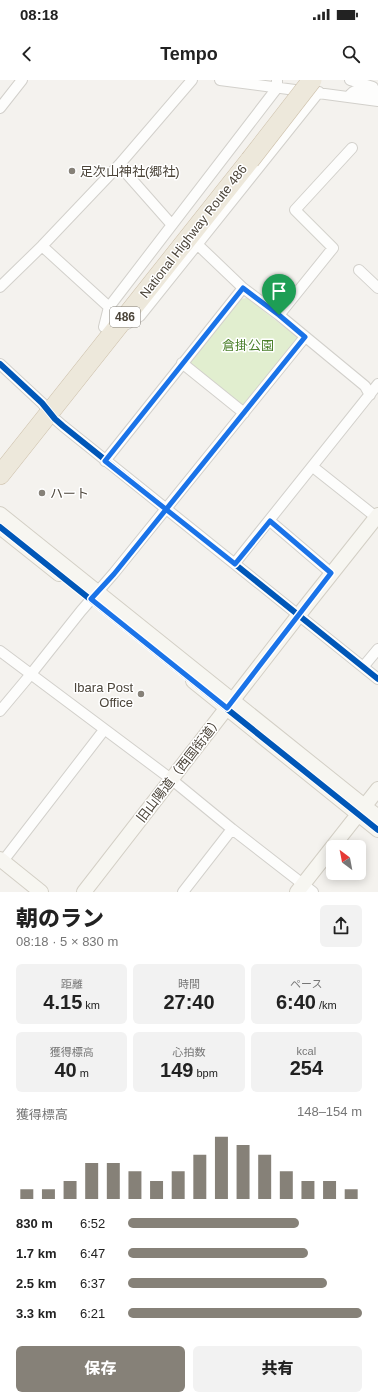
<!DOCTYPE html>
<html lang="ja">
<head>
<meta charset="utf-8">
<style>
	body { margin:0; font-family:Arial,"Noto Sans JP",sans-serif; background:#f2f2f2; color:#222; height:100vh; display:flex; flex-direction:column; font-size:15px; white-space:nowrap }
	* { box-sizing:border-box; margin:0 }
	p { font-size:13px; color:#767676 }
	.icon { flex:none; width:22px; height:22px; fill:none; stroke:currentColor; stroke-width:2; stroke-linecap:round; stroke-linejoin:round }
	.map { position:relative; height:812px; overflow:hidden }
	.side { display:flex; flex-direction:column; background:#fff; flex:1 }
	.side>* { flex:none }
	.needle { width:26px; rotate:328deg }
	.tools { position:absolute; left:326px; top:760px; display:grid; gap:8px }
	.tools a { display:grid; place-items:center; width:40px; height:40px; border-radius:6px; background:#fff; box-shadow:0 2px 10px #0003; font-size:20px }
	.pin { position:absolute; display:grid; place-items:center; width:34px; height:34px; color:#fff; margin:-41px -17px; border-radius:50% 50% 50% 0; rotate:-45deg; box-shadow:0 0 4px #0007 }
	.pin .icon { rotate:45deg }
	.round { display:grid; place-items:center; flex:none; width:42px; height:42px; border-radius:6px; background:#f2f2f2 }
	.head { display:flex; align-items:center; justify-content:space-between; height:68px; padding:0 16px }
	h1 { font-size:22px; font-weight:800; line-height:30px }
	.figures { display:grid; grid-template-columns:repeat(3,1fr); gap:6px; height:68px; padding:4px 16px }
	.figures div { display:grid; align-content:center; border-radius:6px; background:#f2f2f2; text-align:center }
	.figures b { font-size:20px; font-weight:800 }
	.figures small { font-size:11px; font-weight:400 }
	.figures p { font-size:11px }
	.chart { height:112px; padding:8px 16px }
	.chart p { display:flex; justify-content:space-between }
	.chart svg { width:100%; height:72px; margin-top:4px; stroke:#868178; stroke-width:6 }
	.button { display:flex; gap:8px; margin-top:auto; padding:8px 16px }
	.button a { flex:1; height:46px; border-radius:6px; background:#868178; color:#fff; font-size:16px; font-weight:800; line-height:46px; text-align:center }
	.button a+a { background:#f2f2f2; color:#222 }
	ul { padding:0 16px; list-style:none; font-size:13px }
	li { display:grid; grid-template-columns:64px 48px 1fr; align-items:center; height:30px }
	li i { height:10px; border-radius:5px; background:#868178 }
	.status { display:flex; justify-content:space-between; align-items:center; height:28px; padding:0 20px; background:#fff; direction:ltr }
	.status svg { height:11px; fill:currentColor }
	header { display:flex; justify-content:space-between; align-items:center; height:52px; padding:0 16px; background:#fff; font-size:18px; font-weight:800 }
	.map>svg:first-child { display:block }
</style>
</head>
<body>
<div class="status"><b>08:18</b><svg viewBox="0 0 49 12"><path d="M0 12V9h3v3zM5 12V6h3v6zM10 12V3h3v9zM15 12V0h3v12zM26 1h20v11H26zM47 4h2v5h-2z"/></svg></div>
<header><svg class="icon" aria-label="back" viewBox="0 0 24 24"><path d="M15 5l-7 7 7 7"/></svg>Tempo<svg class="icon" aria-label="search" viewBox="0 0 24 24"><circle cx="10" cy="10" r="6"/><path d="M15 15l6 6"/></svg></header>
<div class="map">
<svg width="378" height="812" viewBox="0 0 378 812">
	<rect width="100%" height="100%" fill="#f4f2ee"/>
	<path fill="#e1eecf" d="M247,218L297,257V260L244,325H241L188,283L240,219Z"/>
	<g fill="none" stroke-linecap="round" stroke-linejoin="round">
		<defs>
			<path id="street" d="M220,0L378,21
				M350,0L373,7
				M349,17C354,6 368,10 378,11
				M0,28L22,0
				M119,85L172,145
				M197,164L243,208L279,235L365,306L370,315
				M42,166L109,227
				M359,190L378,208
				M0,207L42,166L119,85L192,0
				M279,235L333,168L295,130L352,68
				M127,244L140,236L319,12
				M104,247L109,227L277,8V0
				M182,283L244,333
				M0,284L42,323L55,339L63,346L378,599
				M105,381L243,208
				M313,387L376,437
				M270,441L331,493
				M235,483L378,304
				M0,571L171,699L232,749L313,812
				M363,587L378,569
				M0,631L31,594L81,531L114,493L305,257
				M3,781L104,650
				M183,812L232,749"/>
			<path id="secondary" d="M0,434L378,737
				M0,447L59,494
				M193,601L378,750
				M0,779L41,812
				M84,812L298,536L378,435
				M297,812L378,709"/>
			<path id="highway" d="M0,395L250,80"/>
		</defs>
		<use href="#street" stroke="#d2d0cb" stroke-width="12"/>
		<use href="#secondary" stroke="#d3cfc5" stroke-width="16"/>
		<use href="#highway" stroke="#ccbfa9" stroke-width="20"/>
		<use href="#street" stroke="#fdfdfc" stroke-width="10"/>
		<use href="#secondary" stroke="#f7f6f1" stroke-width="14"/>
		<use href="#highway" stroke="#ede8db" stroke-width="19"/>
		<defs>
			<path id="highway-bridge" d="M250,80L312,0"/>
		</defs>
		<use href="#highway-bridge" stroke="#ccbfa9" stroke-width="20" stroke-linecap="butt"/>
		<use href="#highway-bridge" stroke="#ede8db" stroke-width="19"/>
		<defs>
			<path id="cycleway" d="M0,284L42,323L55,339L63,346L378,599
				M0,447L378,750"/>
		</defs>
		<use href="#cycleway" stroke="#fff" stroke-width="8"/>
		<use href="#cycleway" stroke="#0057b8" stroke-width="6"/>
	</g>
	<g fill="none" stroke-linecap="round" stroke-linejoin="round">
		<defs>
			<path id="route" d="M279,235L305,257L114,494L91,519L227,628L331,493L270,441L235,484L105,381L243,208L279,235"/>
		</defs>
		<use href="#route" stroke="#fff" stroke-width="8"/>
		<use href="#route" stroke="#1a73e8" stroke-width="5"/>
	</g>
	<g fill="#868178" stroke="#fff" stroke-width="1.5">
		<circle cx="72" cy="91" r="4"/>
		<circle cx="42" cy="413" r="4"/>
		<circle cx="141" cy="614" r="4"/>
	</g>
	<g text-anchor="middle" stroke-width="3" stroke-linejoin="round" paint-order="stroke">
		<rect fill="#fff" stroke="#817c74" stroke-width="1" x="110" y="227" width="30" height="20" rx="3"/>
		<g font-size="12" font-weight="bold" fill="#4b4439">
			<text x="125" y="241">486</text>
		</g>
		<g font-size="13" fill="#4b4439" stroke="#fff" text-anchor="start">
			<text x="80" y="96">足次山神社(郷社)</text>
			<text x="50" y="418">ハート</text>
			<text x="133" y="612" text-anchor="end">Ibara Post<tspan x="133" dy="15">Office</tspan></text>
		</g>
		<g font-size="13" fill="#4b4439" stroke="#fff">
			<text transform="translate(193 151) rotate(-52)" y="5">National Highway Route 486</text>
			<text transform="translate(179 689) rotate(-52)" y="5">旧山陽道（西国街道）</text>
		</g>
		<g font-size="13" fill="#4a7f2a" stroke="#fff">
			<text x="248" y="270">倉掛公園</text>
		</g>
	</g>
</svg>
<div class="tools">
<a><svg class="needle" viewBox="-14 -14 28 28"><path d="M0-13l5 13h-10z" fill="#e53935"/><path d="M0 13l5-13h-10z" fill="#767676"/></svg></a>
</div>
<div class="pin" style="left:279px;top:235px;background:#1e9e55"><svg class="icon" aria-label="arrive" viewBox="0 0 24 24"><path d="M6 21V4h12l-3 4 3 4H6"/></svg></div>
</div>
<section class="side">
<div class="head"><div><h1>朝のラン</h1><p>08:18 · 5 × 830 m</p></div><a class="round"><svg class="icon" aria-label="share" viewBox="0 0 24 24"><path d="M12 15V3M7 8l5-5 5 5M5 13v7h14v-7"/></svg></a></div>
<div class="figures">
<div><p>距離</p><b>4.15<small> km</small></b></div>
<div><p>時間</p><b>27:40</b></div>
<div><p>ペース</p><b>6:40<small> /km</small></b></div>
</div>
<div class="figures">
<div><p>獲得標高</p><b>40<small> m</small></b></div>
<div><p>心拍数</p><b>149<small> bpm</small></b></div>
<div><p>kcal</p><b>254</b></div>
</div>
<div class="chart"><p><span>獲得標高</span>148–154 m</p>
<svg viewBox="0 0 160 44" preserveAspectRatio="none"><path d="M5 44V38M15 44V38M25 44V33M35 44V22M45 44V22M55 44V27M65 44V33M75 44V27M85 44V17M95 44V6M105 44V11M115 44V17M125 44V27M135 44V33M145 44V33M155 44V38"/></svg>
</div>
<ul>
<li><b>830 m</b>6:52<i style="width:73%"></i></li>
<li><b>1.7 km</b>6:47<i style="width:77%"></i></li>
<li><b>2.5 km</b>6:37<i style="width:85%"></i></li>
<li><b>3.3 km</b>6:21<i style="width:100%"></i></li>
</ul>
<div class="button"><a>保存</a><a>共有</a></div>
</section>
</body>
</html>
